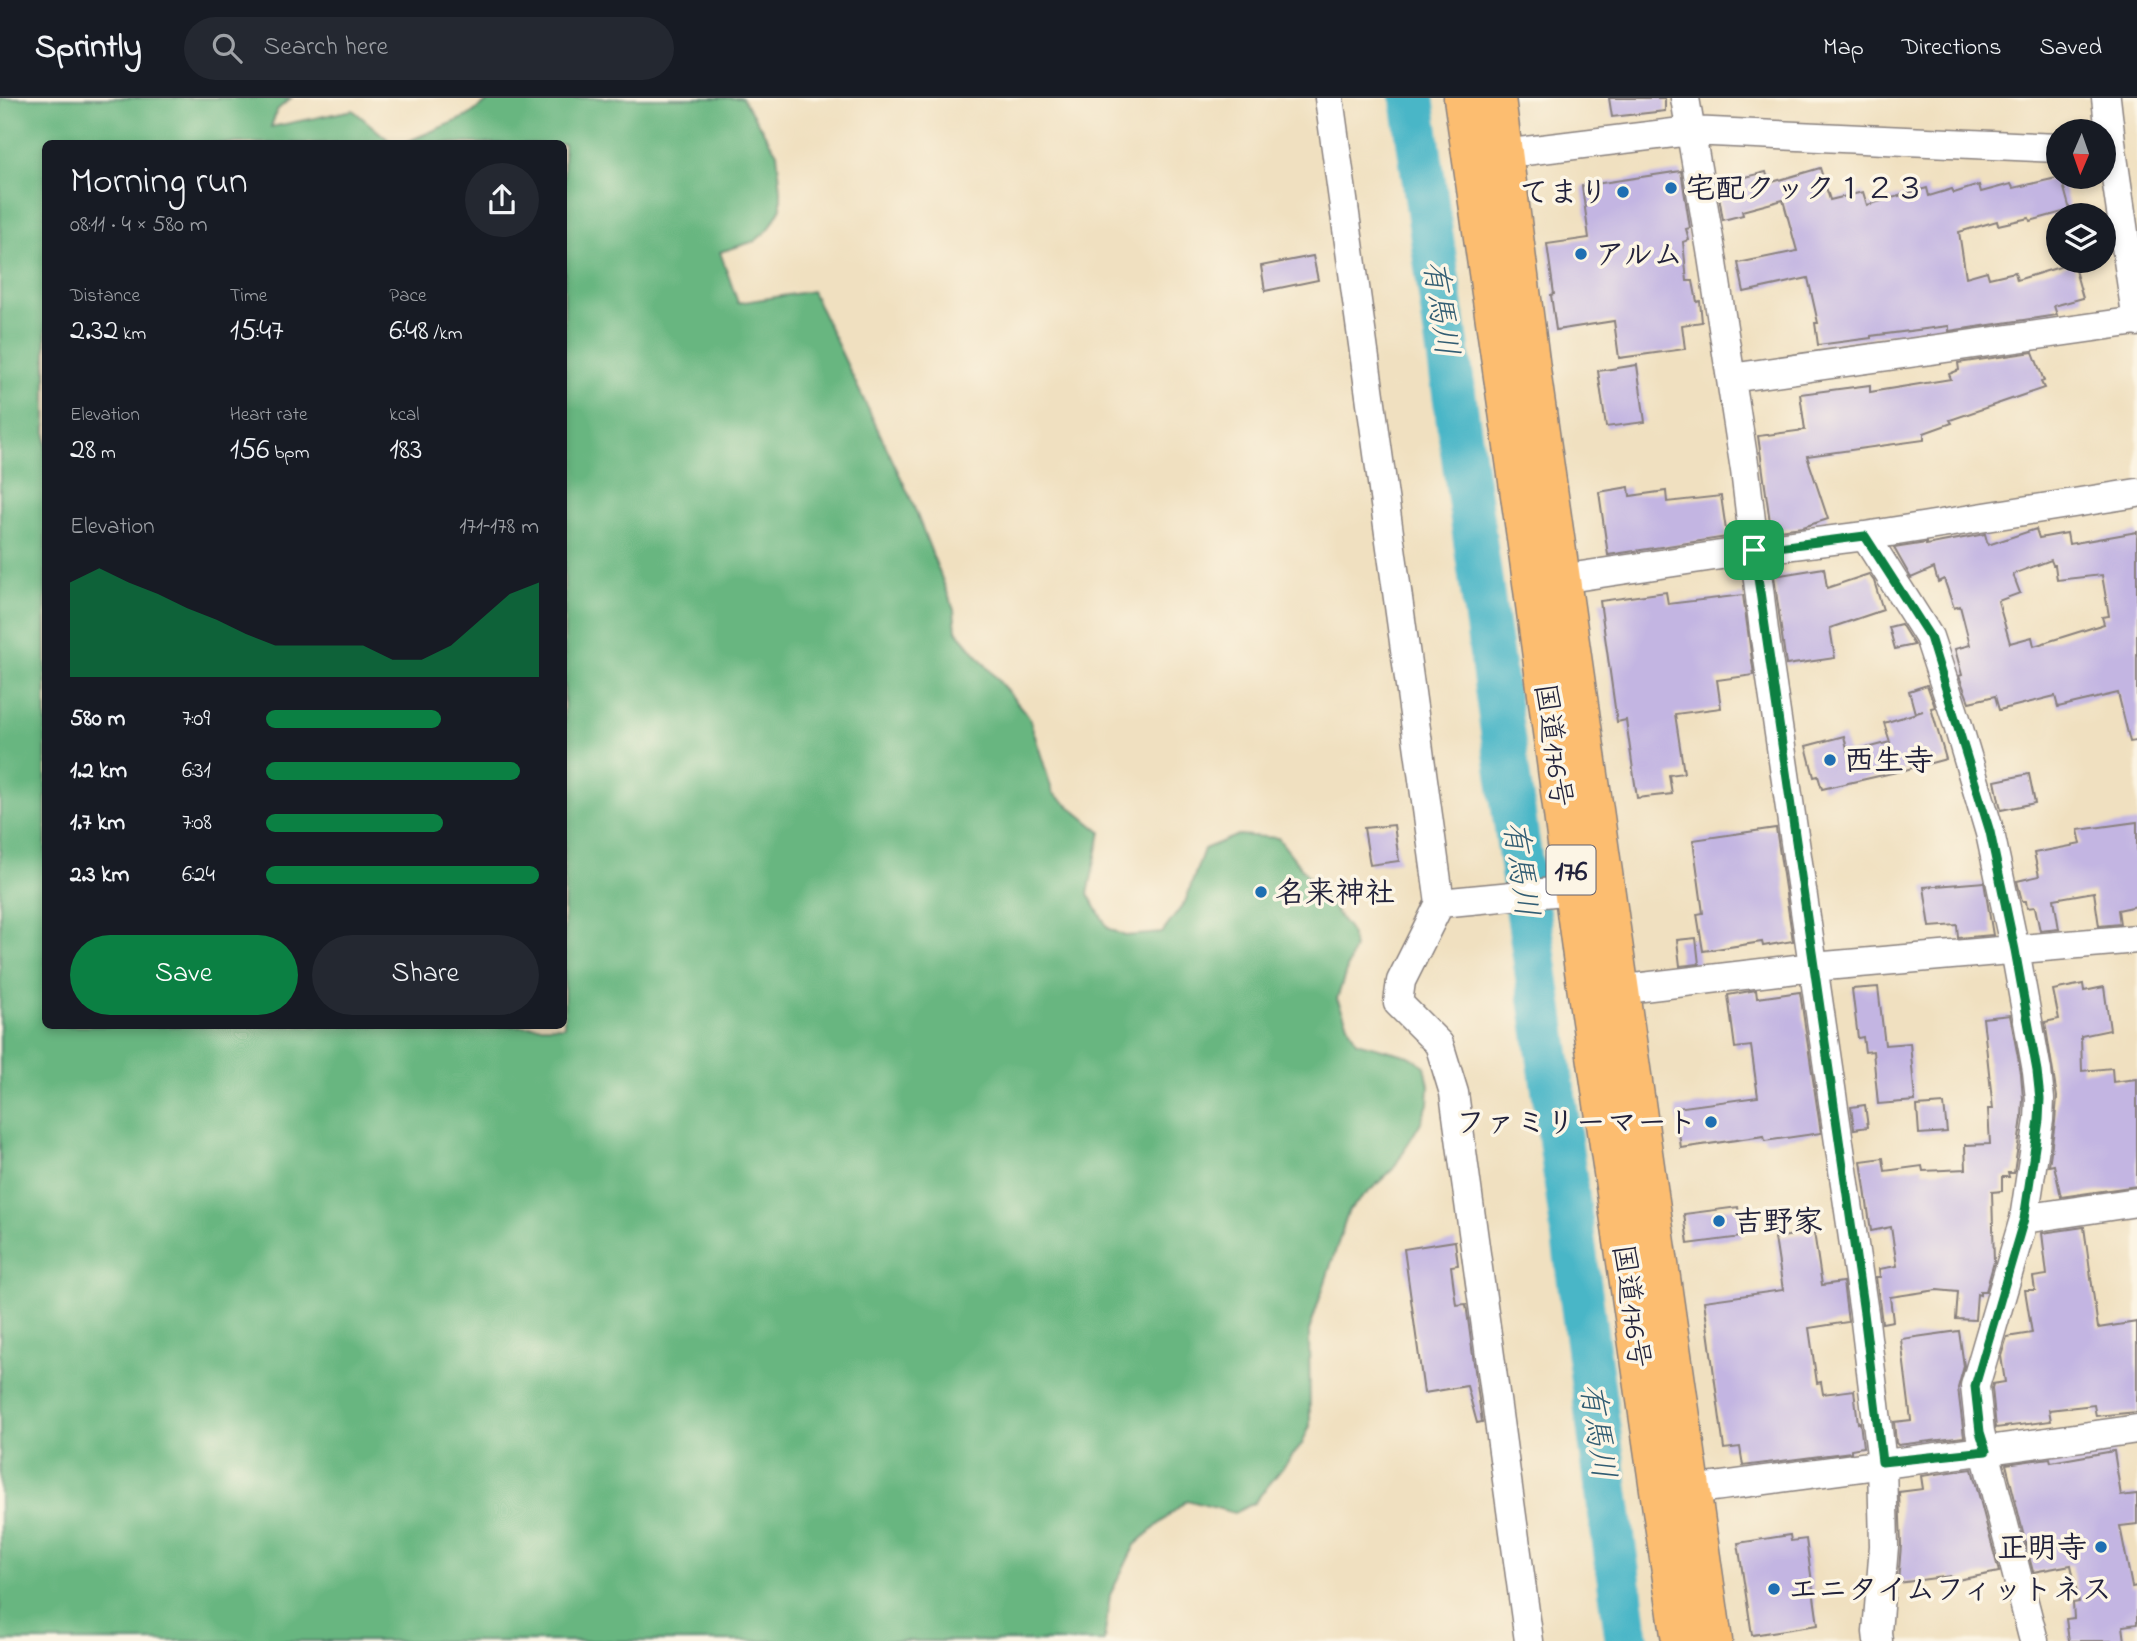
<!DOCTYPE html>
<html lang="en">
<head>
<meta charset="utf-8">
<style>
	body { margin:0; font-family:"Indie Flower","Klee One",sans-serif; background:#242831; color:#f1f3f6; height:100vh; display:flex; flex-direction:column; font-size:26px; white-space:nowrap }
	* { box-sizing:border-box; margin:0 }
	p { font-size:23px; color:#9ea1a6 }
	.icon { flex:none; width:38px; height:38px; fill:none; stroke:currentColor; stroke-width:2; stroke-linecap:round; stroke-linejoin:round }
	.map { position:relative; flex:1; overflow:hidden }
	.sheet { position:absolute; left:42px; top:42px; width:525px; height:889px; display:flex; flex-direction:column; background:#171b24; border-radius:10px; box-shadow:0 4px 10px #0003 }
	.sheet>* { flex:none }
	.needle { width:46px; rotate:182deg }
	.tools { position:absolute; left:2046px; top:21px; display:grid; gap:14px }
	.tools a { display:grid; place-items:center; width:70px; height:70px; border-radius:50%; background:#171b24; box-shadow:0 4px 10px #0003; font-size:35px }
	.pin { position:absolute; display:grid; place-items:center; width:60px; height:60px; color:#fff; margin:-30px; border-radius:14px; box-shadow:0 4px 10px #0006 }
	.round { display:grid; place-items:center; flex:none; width:74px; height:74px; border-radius:37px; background:#242831 }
	.head { display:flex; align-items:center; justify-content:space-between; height:119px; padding:0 28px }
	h1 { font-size:38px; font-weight:600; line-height:52px }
	.stats { display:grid; grid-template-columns:repeat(3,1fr); gap:10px; height:119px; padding:7px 28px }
	.stats div { display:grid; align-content:center }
	.stats b { font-size:30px; font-weight:600 }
	.stats small { font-size:19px; font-weight:400 }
	.stats p { font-size:19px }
	.chart { height:196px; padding:14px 28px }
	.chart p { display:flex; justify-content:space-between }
	.chart svg { width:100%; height:126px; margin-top:7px; fill:#0b8043; opacity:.7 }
	.button { display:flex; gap:14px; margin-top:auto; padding:14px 28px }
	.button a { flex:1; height:80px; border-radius:42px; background:#0b8043; color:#fff; font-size:28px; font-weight:600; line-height:80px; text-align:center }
	.button a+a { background:#242831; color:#f1f3f6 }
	ul { padding:0 28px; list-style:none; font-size:23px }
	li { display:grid; grid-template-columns:112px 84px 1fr; align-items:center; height:52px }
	li i { height:18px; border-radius:9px; background:#0b8043 }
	header { display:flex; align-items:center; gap:42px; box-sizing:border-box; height:98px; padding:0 35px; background:#171b24; border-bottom:2px solid #363941 }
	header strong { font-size:33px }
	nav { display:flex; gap:38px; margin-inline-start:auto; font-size:24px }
	.search { width:490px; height:63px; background:#242831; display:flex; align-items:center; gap:18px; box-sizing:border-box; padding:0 24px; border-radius:38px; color:#9ea1a6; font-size:26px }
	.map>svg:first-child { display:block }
</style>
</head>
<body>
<header>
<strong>Sprintly</strong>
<div class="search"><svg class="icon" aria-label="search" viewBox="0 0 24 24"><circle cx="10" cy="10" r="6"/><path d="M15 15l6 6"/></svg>Search here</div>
<nav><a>Map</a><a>Directions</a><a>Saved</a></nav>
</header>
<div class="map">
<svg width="2137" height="1543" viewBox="0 0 2137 1543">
	<rect width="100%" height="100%" fill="#fcf5e5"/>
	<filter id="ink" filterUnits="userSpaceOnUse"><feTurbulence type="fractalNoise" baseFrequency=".0143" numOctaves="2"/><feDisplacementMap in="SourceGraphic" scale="14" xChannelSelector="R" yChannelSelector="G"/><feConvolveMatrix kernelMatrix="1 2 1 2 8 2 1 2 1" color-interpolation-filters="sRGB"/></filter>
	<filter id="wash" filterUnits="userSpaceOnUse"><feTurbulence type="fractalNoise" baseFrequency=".00686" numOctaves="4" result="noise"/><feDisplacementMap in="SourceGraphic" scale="28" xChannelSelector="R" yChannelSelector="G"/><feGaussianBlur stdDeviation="1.57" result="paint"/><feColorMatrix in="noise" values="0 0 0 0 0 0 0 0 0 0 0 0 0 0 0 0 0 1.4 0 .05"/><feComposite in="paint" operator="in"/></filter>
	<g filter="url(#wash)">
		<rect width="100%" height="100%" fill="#f0e0c0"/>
		<path fill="#68b680" stroke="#456c5e" stroke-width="2" d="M0,0H291L277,12L271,29L353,12L392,45L46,46V928H564V46L404,45L468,18L492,0H742L777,55L781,92V110L769,131L755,143L720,154L738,205L812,193L910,399L954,512L956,532L1029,619L1053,695L1101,734L1088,796L1108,830L1125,838L1162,835L1185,804L1204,751L1238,737L1278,740L1349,831L1354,849L1337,901L1356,944L1409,958L1425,968L1429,988L1428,1006L1421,1024L1393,1071L1349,1112L1309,1233L1310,1328L1302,1346L1254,1405L1234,1415L1187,1402L1135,1447L1110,1497L1104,1543H0Z"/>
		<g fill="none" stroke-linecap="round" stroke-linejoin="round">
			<path stroke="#4ab6c7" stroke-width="44" d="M1412,0L1557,1019L1627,1543"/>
		</g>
		<g id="blocks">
			<path fill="#c3b5e2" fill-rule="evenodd" d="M1609,0H1665V13L1612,19Z
				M1820,70L1830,102L1863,94L1867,107L1927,90L1929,98L1952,91L1954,95L1979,87L1981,94L2011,86L2013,90L2061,79L2070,112L2030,123L2029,120L1998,127L1997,123L1959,134L1966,179L1987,173L1989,180L2015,174L2017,182L2073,165L2083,200L2054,208L2057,217L1949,233V228L1871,238V240L1818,247L1815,225H1818L1808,180L1744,194L1738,165L1797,153L1783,102L1742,113L1743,117L1723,122L1717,86L1766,74L1769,85Z
				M1681,73L1690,130L1686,131L1689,142L1683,144L1687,183H1693L1697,204L1700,203L1702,224L1682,227L1685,251L1619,260L1614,223L1556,232L1551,197L1554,196L1547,146L1589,140L1582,88Z
				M1313,158L1318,182L1265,193L1261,168Z
				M2033,254L2044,283L2041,284L2044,290L1950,322L1952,325L1924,335V342L1807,358L1828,421L1803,429L1778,432L1775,423L1770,424L1758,338L1805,332L1800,296L1870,287V294L1951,281L1949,276L1959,272L1958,265Z
				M1637,267L1645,324L1606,329L1598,273Z
				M1629,389L1630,398L1666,393L1667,404L1721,398L1727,439L1608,457L1599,394Z
				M2036,431L2039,440L2067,435L2069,446L2137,434V643L2130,644L2118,595L2058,609L2055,598L1999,612L1995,598L1969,604L1959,578L1962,577L1955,551L1970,547L1960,508L1954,510L1944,481L1938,484L1934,470L1911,480L1894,450L1926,445V447L1985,436L1988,447ZM2051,462L2053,467H2055L2057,482L2102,477L2109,518L2102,519L2104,526L2034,548L2032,539L2010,545L1998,503L2020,495L2013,476Z
				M1824,470L1827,490L1869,476L1874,483L1883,512L1830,530L1835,560L1786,567L1774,478Z
				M1666,494L1668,506L1743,497L1754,577L1717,582L1721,610L1675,616L1684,675L1669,677L1672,696L1637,700L1626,622L1617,624L1600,503Z
				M1901,526L1914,547L1895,551L1889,529Z
				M1927,587L1935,609L1931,610L1946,661L1905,672L1822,691L1818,678L1814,679L1806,648L1844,638L1848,655L1890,644L1884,625L1923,613L1915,615L1909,593Z
				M2029,676L2035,705L2001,712L1995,683Z
				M2137,724V808L2118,812L2120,826L2099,828L2094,794L2054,801L2059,831L2040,833L2035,809L2027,810L2026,803H2022L2017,783L2039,778L2034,755L2081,746L2078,732Z
				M1394,727L1399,763L1370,767L1364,730Z
				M1776,730L1793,843L1763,848L1762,844L1703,853L1697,816L1703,815L1693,742Z
				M1984,784L1993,837L1958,840L1957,827L1930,829L1924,789Z
				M1696,840L1699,866L1680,868L1677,842Z
				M2083,886L2084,893L2104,889L2110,932L2081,938L2082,973L2112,970L2113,984L2137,981V1088L2061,1099L2054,1067L2049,1068L2055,1024L2057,999L2045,924L2059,921L2053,892Z
				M1878,889L1885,947L1910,945L1915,1003L1878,1006L1873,953L1865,954L1863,939L1858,940L1852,891Z
				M1756,892L1757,900L1800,894L1821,1035L1765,1043L1764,1038L1681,1050L1676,1010L1758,999L1751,948L1735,950L1728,897Z
				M2010,917L2021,975L2023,1001L2022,1020L2014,1075H2008L2009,1079H2002V1093L1992,1094L1994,1164L1986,1193H1980V1197L1977,1196L1975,1222L1956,1221L1958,1194L1937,1192L1890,1199L1893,1223L1882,1225L1876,1179H1880L1879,1171L1897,1168L1891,1129L1871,1133L1861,1063L1883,1060L1885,1073L1922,1068L1923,1073L1966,1071L1965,1047L1990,1046L1988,1011H1993L1983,920Z
				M1944,1006L1947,1034L1919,1036L1917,1008Z
				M1865,1007L1868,1029L1854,1031L1851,1009Z
				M1738,1109L1742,1139L1688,1146L1684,1116Z
				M2084,1129L2098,1230L2137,1224V1314L2096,1318L2094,1307L2049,1312L2051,1323L1996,1330L1992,1290L1993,1286L2005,1284L2001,1258L2007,1239L2032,1235L2025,1192H2035L2033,1179L2047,1177L2042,1135Z
				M1814,1134L1822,1187L1843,1184L1848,1224L1809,1230L1817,1285L1821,1284L1823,1296L1854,1292L1858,1325L1860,1324L1863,1349L1851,1351V1354L1743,1368L1740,1349L1724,1351L1704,1203L1783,1192L1775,1140Z
				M1455,1143L1458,1167L1451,1168L1456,1207L1466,1206L1482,1324L1477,1325L1467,1288L1424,1295L1404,1151Z
				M1959,1233L1964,1268L1958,1290L1964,1339L1898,1347L1896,1345L1894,1324L1911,1322L1901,1241Z
				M2114,1353L2121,1398L2137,1396V1426L2120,1428L2132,1489L2137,1488V1526L2123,1528L2125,1543H2069L2066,1521L2074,1520L2073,1505L2079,1504L2071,1467L2033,1474L2006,1366L2050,1360L2051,1364Z
				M1972,1371L1999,1474L1952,1483L1950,1478L1898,1485L1901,1447L1899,1394L1923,1391L1921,1378Z
				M1790,1437L1791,1443L1806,1441L1818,1527L1752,1537L1738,1445Z"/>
		</g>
	</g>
	<g filter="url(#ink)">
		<use href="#blocks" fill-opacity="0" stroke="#89817e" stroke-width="2"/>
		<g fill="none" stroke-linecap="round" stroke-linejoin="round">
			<defs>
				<path id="minor" d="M1329,0L1440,805L1401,883L1398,905L1439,946L1454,995L1529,1543
					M1685,0L1711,152L1745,372L1764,533L1864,1215L1882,1365L1884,1448L1877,1534L1878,1543
					M2106,0L2112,52L2137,224
					M1485,58L1690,33L2058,50
					M1731,280L2137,223
					M1865,438L1929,539L1956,621L1990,735L2015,852L2037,973L2040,1001L2039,1022L2024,1121L1975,1288L1980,1334L2034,1543
					M1561,481L1754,452L1865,438L2137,395
					M1440,805L1574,792
					M1600,894L1813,869L2137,841
					M2024,1121L2137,1104
					M1693,1392C1841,1371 1989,1353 2137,1331"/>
				<path id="highway" d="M1463,0L1525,432L1587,895L1681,1543
					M1496,0L1533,286L1713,1543"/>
			</defs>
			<use href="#minor" stroke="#89817e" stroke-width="31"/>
			<use href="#highway" stroke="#89817e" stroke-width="41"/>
			<use href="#minor" stroke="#fff" stroke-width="28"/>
			<use href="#highway" stroke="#fcbd6f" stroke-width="38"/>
		</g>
	</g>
	<g fill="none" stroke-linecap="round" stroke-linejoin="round" filter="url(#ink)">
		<defs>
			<path id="route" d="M1865,438L1930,539L1990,734L2015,852L2037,973L2040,1001L2039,1022L2024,1121L1975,1288L1980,1334L1986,1353L1882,1364L1864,1215L1754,452Z"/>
		</defs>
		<use href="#route" stroke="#fff" stroke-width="14"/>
		<use href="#route" stroke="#0b8043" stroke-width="9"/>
	</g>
	<g fill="#1f6fb2" stroke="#fcf5e5" stroke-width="2.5">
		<circle cx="1671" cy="90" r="7"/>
		<circle cx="1623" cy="94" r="7"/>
		<circle cx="1581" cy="156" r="7"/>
		<circle cx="1830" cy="662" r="7"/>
		<circle cx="1261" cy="794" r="7"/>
		<circle cx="1711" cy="1024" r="7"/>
		<circle cx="1719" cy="1123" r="7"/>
		<circle cx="2101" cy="1449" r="7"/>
		<circle cx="1774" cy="1491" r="7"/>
	</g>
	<g text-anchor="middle" stroke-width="7" stroke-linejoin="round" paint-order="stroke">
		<rect fill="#fcf5e5" stroke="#63616e" stroke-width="2" x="1546.5" y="747.5" width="49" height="49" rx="5"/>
		<g font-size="28" font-weight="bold" fill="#22223b">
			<text x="1571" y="782">176</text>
		</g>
		<g font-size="30" font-weight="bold" fill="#22223b" stroke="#fcf5e5" text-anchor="start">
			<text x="1685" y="100">宅配クック１２３</text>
			<text x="1609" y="104" text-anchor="end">てまり</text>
			<text x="1595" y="166">アルム</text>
			<text x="1844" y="672">西生寺</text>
			<text x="1275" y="804">名来神社</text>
			<text x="1697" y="1034" text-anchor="end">ファミリーマート</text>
			<text x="1733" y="1133">吉野家</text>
			<text x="2087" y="1459" text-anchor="end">正明寺</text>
			<text x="1788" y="1501">エニタイムフィットネス</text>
		</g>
		<g font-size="30" fill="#22223b" stroke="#fcf5e5">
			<text transform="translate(1554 647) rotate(82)" y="10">国道176号</text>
			<text transform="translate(1632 1208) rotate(82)" y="10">国道176号</text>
		</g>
		<g font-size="32" font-style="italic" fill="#325d73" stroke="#fcf5e5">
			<text transform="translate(1442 210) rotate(82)" y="11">有馬川</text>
			<text transform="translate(1522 771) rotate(82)" y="11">有馬川</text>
			<text transform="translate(1599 1333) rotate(82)" y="11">有馬川</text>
		</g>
	</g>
</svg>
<div class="tools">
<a><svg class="needle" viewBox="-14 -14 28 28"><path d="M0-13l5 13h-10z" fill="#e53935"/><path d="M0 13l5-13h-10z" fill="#9ea1a6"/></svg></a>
<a><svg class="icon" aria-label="layers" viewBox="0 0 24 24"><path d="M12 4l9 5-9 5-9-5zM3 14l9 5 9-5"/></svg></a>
</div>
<div class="pin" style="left:1754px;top:452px;background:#1e9e55"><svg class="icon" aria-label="arrive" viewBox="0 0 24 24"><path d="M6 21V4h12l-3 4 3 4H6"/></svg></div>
<section class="sheet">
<div class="head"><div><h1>Morning run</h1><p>08:11 · 4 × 580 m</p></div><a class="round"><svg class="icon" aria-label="share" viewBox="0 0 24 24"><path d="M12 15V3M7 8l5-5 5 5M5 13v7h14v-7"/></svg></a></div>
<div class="stats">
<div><p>Distance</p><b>2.32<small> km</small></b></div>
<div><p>Time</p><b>15:47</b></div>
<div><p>Pace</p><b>6:48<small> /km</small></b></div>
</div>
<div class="stats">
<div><p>Elevation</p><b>28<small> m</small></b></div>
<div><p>Heart rate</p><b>156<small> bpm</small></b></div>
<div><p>kcal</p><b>183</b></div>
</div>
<div class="chart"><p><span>Elevation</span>171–178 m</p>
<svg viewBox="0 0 160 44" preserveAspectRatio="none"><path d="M0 44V11L10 6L20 11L30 15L40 20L50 24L60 29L70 33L80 33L90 33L100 33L110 38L120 38L130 33L140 24L150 15L160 11V44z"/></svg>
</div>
<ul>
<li><b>580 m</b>7:09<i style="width:64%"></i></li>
<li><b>1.2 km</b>6:31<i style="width:93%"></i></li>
<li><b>1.7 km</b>7:08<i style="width:65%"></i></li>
<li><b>2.3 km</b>6:24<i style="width:100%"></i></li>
</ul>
<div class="button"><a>Save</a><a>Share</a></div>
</section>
</div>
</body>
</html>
